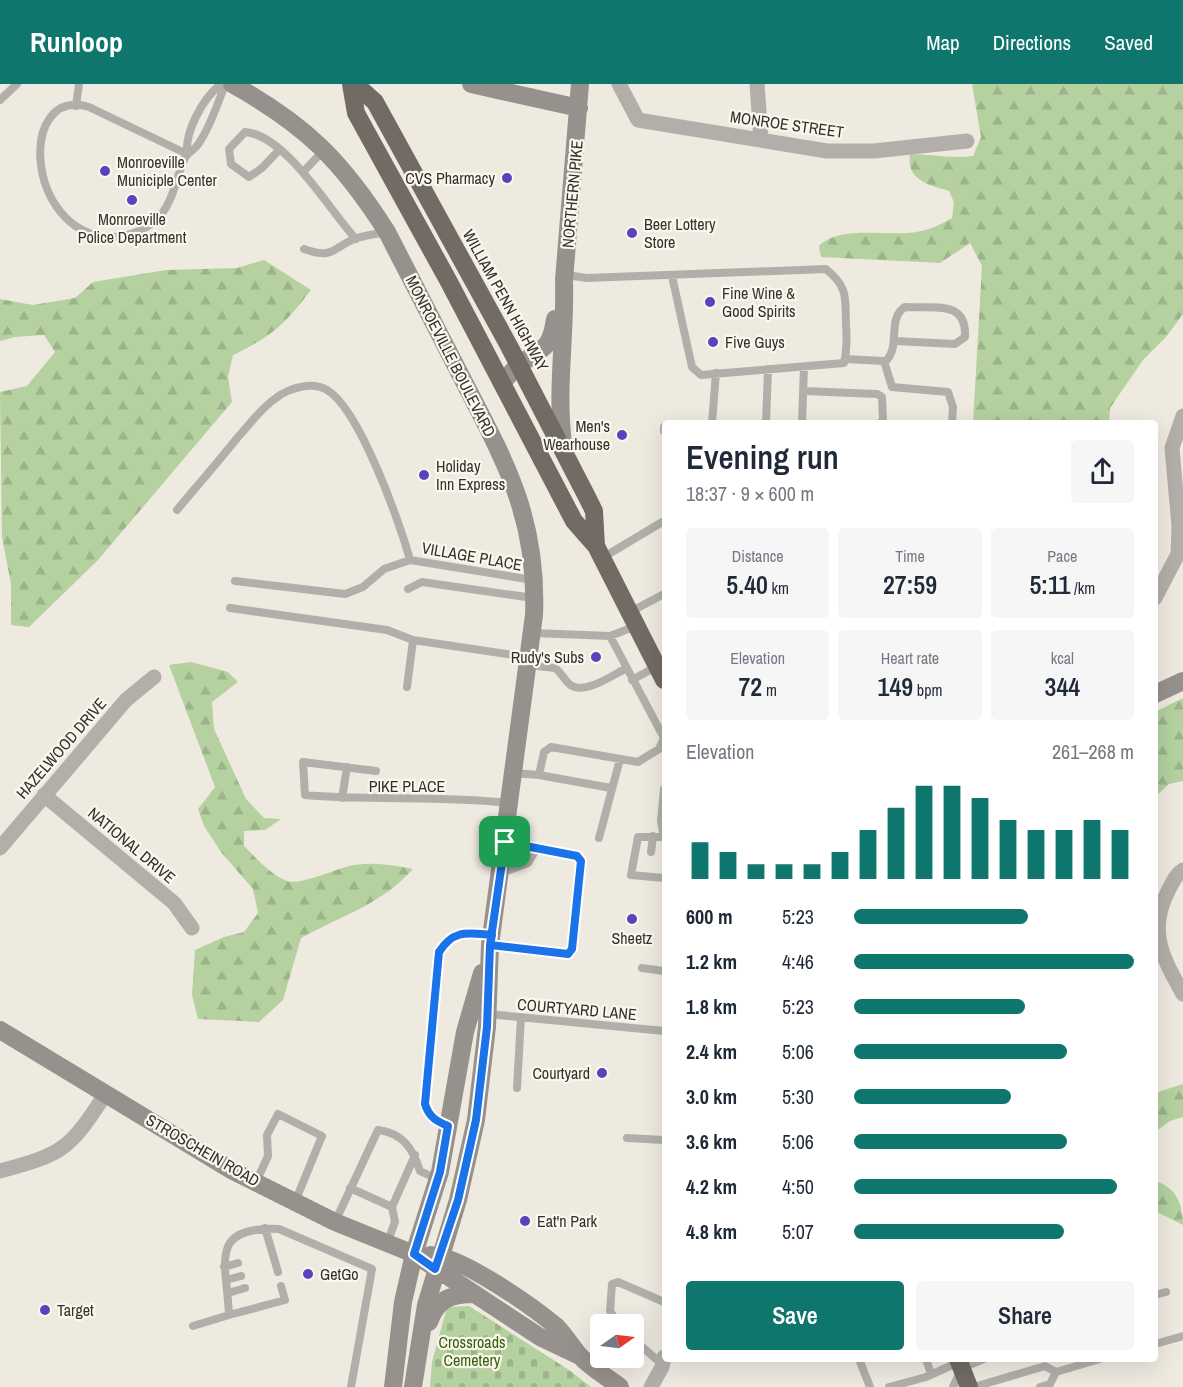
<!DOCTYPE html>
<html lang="en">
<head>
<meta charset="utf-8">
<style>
	body { margin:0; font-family:"Archivo Narrow",sans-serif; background:#f6f6f7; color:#1f2937; height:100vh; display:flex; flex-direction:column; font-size:22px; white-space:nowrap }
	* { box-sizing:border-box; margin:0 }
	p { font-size:20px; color:#747a83 }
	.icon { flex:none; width:33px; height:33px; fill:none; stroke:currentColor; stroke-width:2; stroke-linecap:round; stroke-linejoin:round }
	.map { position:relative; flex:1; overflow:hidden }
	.panel { position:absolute; left:662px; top:336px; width:496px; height:942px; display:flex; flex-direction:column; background:#fff; border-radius:6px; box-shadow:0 6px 24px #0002 }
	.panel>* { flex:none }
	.needle { width:39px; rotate:76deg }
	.fabs { position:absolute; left:590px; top:1230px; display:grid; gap:12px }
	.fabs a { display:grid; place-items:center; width:54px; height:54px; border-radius:6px; background:#fff; box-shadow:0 6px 24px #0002; font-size:30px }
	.pin { position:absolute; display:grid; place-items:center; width:51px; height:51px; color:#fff; margin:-26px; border-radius:12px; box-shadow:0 3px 9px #0006 }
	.round { display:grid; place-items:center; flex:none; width:63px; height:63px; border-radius:6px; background:#f6f6f7 }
	.overview { display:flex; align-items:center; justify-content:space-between; height:102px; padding:0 24px }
	h1 { font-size:33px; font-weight:600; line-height:45px }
	.stats { display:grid; grid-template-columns:repeat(3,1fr); gap:9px; height:102px; padding:6px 24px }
	.stats div { display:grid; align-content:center; border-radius:6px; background:#f6f6f7; text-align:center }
	.stats b { font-size:26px; font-weight:600 }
	.stats small { font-size:16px; font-weight:400 }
	.stats p { font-size:16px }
	.chart { height:168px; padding:12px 24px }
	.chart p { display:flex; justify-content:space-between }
	.chart svg { width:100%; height:108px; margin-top:6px; stroke:#0f766e; stroke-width:6 }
	.button { display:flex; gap:12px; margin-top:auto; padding:12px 24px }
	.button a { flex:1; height:69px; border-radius:6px; background:#0f766e; color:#fff; font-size:24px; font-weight:600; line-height:69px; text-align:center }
	.button a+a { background:#f6f6f7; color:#1f2937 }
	ul { padding:0 24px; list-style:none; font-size:20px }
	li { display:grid; grid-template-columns:96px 72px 1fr; align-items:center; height:45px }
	li i { height:15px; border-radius:8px; background:#0f766e }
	header { display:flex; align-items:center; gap:36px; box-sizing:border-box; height:84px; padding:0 30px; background:#0f766e; color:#fff }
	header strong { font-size:28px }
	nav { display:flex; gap:33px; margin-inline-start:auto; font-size:21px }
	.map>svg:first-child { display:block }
</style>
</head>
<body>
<header>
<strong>Runloop</strong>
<nav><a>Map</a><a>Directions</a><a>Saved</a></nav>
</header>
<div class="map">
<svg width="1183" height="1303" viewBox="0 0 1183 1303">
	<defs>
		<pattern id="forest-firs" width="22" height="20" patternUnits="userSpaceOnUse" patternTransform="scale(1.5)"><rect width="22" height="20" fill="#b4d19f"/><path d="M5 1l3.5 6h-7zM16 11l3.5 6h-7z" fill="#9bb489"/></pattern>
		<pattern id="cemetery-stones" width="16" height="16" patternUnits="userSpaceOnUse" patternTransform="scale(1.5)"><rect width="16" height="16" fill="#b4d19f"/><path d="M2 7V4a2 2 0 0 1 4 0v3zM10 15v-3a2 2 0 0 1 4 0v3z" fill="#9bb489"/></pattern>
	</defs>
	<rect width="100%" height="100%" fill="#efeae0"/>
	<path fill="url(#forest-firs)" d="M972,0H1183V230L1166,253L1143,276L1110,324L1109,339H973L982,182L970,159L940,179L821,173L819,162C838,142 881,151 907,149C924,148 937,143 952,134L954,118L949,107C928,101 906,96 910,70C931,70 952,75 973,72L981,53Z
		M264,176L311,206C284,241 274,251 233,271L228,293L232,318L98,476L29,543L11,541V500L2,453L0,308L27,302L55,268L44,251L15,253L0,257V215L33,221L75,214L93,198L166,186L237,184Z
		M191,578L228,588L238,598L212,618L214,645L246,715L264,734L281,735L265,746L244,747V762C257,775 270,790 287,797C300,802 337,784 354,781C374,778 394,781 413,785C382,820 341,832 301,854L283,916L259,938L198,935L192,911L195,866L224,853L244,848L258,829L253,805L221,768L204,742L198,725L215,703L169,581Z
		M1183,614V697L1169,700L1155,713V628Z
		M1183,1000V1033L1170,1037L1155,1048V1009Z
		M1155,1097C1176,1103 1183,1120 1183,1141L1155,1127Z"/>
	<path fill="url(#cemetery-stones)" d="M469,1222L569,1286L591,1303H430L432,1278L447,1223Z"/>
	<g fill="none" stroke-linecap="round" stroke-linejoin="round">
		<path stroke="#b2afab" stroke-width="8" d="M0,16L17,0
			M76,22L79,0
			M279,66L262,84L249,93L231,80L229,65L245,48C286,51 329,126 356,155
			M187,70L89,23C18,2 25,146 107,153C127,154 148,146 161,131C175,113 176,91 186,72C189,68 193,66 196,63C208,49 219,17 225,0
			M187,70C185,47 203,14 221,0
			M304,87L323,67
			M304,165C335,176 332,163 357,154C366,151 376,150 386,148
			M566,191L587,194L826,185C849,204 845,214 846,241C847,254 847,266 844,279L701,291L692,283L672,192
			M845,275L884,277L892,303L948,308L953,323L952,339
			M885,278C902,262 886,235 905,223C934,225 967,215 965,253L955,260L895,257
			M804,307L877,310L882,313L883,336L880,339
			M712,339L716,289
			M766,339L768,285
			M802,339L804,283
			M664,343V347
			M177,426C197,402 218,378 238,353C250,340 261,324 276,314C289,304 312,297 327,306C359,324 400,439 410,476
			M602,474L664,437
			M235,497L345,510L363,503L384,485L410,476L533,496
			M408,505L422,498L533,514
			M230,524L387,546L413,556L527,573
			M630,528L664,510
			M533,549L610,552L636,542
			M610,552L664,654
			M528,581L555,584C562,589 565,598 572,602C587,610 614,590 627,584
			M632,596L657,582
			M407,603L413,556
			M376,687L303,678L305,711C373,717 441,711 508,719
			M513,689L539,691L544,668L551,663L638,678L659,665L664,654
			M539,691L611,704
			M664,705L661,737L664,753
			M342,714L347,683
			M663,753H638L631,791L664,794
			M599,754L620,675
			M651,768L653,752
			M501,789L528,779L536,766
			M490,861L568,870L572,865L581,777L577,773L505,758
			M642,884L664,887
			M488,930L664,947
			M517,1004L521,933
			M448,1042C436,1037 429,1033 425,1020L439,868C454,846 466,849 490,851
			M627,1054L664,1056
			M256,1098L268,1072L267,1051L278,1030L322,1052L295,1118
			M350,1104L392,1123
			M335,1138L378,1046C403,1049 413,1065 420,1087L437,1095
			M265,1144L278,1188
			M387,1159L395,1138L392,1123L415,1071
			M224,1183L238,1179
			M226,1196L241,1192
			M228,1209L245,1204
			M1155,1211L1166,1208
			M229,1231L285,1216L281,1202
			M618,1240L610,1227L612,1200L618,1198L664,1218
			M193,1242L229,1231C227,1180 207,1142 279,1145L372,1185L351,1303
			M633,1255L663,1281
			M1155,1260L1183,1252
			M859,1275L870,1303
			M926,1275L931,1290
			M889,1303L926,1293L959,1278
			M953,1303L962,1284L984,1275
			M974,1303L1045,1282L1056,1288L1100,1275
			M1040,1303L1050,1300L1056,1288"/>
		<path stroke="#b2afab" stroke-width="15" d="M619,0L638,36L827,67H874L967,57
			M757,0L761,56
			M1155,514L1178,470L1179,442L1172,364L1183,332
			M44,711L174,819L192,844
			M0,764L126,616L154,593
			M1183,786C1176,790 1173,798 1169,805C1147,847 1162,872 1183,910
			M0,1087C64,1070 70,1065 106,1009
			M651,1303L662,1283L664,1273"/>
		<path stroke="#97918d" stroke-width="18" d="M232,0C306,41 342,77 387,148C412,197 437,245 462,294C505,377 538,434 534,531L490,861L487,943L476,1036L458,1116L426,1221L413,1303
			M471,0L579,24
			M502,299C507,293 513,286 519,281C542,263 550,268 555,235
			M564,366C555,309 566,253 564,196L580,0
			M1155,610L1183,597
			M0,946L233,1087L335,1138L414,1170L540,1253L580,1272
			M430,1171C460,1171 533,1223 557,1243C566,1252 572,1263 580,1272C591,1284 607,1293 620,1303
			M429,1238C438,1214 451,1210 475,1210
			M393,1303L403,1218L414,1170L440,1088L465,948L482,889"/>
		<path stroke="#726b64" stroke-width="18" d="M351,0L356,29L449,198L574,437L596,462L664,596
			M355,0L375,18L509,262L586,411L594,427L596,462
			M958,1275L969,1303"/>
	</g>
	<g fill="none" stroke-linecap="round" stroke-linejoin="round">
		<defs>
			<path id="route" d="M505,758L490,861L487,943L476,1036L458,1116L435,1185L414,1170L440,1088L448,1042C436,1037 429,1033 425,1020L439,868C454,845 467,849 492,851L490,861L568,870L572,865L581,777L577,772L505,758"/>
		</defs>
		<use href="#route" stroke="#fff" stroke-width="12"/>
		<use href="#route" stroke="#1a73e8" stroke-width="8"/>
	</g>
	<g fill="#5644bc" stroke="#fcf7ed" stroke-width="2">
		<circle cx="105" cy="87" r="6"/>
		<circle cx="507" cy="94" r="6"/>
		<circle cx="132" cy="116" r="6"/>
		<circle cx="632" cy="149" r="6"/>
		<circle cx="710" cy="218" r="6"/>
		<circle cx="713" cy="258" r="6"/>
		<circle cx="622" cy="351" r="6"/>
		<circle cx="424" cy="391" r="6"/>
		<circle cx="596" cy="573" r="6"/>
		<circle cx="632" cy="835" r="6"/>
		<circle cx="602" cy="989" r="6"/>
		<circle cx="525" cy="1137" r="6"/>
		<circle cx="308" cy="1190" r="6"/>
		<circle cx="45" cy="1226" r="6"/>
	</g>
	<g text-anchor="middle" stroke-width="4.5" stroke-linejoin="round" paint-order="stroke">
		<g font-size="16" fill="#32312d" stroke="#fcf7ed">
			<text transform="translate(787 40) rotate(8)" y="6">MONROE STREET</text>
			<text transform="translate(572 110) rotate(-85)" y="6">NORTHERN PIKE</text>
			<text transform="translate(506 216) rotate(61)" y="6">WILLIAM PENN HIGHWAY</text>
			<text transform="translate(451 272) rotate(63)" y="6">MONROEVILLE BOULEVARD</text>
			<text transform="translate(472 472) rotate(10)" y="6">VILLAGE PLACE</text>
			<text transform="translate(61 664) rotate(-49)" y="6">HAZELWOOD DRIVE</text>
			<text x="407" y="708">PIKE PLACE</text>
			<text transform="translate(132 761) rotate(40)" y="6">NATIONAL DRIVE</text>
			<text transform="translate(577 925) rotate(5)" y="6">COURTYARD LANE</text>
			<text transform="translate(203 1066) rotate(30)" y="6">STROSCHEIN ROAD</text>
		</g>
		<g font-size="16" fill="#32312d" stroke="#fcf7ed" text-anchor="start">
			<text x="117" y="84">Monroeville<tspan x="117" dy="18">Municiple Center</tspan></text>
			<text x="495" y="100" text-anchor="end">CVS Pharmacy</text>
			<text x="132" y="141" text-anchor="middle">Monroeville<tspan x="132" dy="18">Police Department</tspan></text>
			<text x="644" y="146">Beer Lottery<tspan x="644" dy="18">Store</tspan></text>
			<text x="722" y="215">Fine Wine &amp;<tspan x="722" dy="18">Good Spirits</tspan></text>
			<text x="725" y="264">Five Guys</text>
			<text x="610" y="348" text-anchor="end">Men's<tspan x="610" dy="18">Wearhouse</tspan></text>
			<text x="436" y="388">Holiday<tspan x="436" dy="18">Inn Express</tspan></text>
			<text x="584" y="579" text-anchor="end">Rudy's Subs</text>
			<text x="632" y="860" text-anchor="middle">Sheetz</text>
			<text x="590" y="995" text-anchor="end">Courtyard</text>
			<text x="537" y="1143">Eat'n Park</text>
			<text x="320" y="1196">GetGo</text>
			<text x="57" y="1232">Target</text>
		</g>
		<g font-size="16" fill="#38600c" stroke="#fcf7ed">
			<text x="472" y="1264">Crossroads<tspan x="472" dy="18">Cemetery</tspan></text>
		</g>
	</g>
</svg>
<div class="fabs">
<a><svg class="needle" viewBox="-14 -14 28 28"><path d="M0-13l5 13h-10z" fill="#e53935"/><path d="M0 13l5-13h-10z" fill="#747a83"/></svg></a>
</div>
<div class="pin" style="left:505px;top:758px;background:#1e9e55"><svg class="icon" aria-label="arrive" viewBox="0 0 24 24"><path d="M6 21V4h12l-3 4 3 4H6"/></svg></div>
<section class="panel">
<div class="overview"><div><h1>Evening run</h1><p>18:37 · 9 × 600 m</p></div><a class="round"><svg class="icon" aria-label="share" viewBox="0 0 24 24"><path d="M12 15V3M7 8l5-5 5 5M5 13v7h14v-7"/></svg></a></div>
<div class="stats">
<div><p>Distance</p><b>5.40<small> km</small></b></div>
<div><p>Time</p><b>27:59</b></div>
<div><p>Pace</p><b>5:11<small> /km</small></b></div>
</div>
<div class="stats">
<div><p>Elevation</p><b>72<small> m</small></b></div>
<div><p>Heart rate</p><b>149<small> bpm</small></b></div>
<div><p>kcal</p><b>344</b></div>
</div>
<div class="chart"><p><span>Elevation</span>261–268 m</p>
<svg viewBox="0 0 160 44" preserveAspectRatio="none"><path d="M5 44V29M15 44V33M25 44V38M35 44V38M45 44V38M55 44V33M65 44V24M75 44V15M85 44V6M95 44V6M105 44V11M115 44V20M125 44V24M135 44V24M145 44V20M155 44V24"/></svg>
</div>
<ul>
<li><b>600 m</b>5:23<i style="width:62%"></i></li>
<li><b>1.2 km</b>4:46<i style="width:100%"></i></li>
<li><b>1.8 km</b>5:23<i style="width:61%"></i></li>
<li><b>2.4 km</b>5:06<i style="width:76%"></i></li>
<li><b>3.0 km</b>5:30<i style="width:56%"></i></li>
<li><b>3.6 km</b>5:06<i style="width:76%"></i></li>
<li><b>4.2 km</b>4:50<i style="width:94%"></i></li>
<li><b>4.8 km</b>5:07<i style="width:75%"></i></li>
</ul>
<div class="button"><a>Save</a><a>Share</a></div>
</section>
</div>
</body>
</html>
